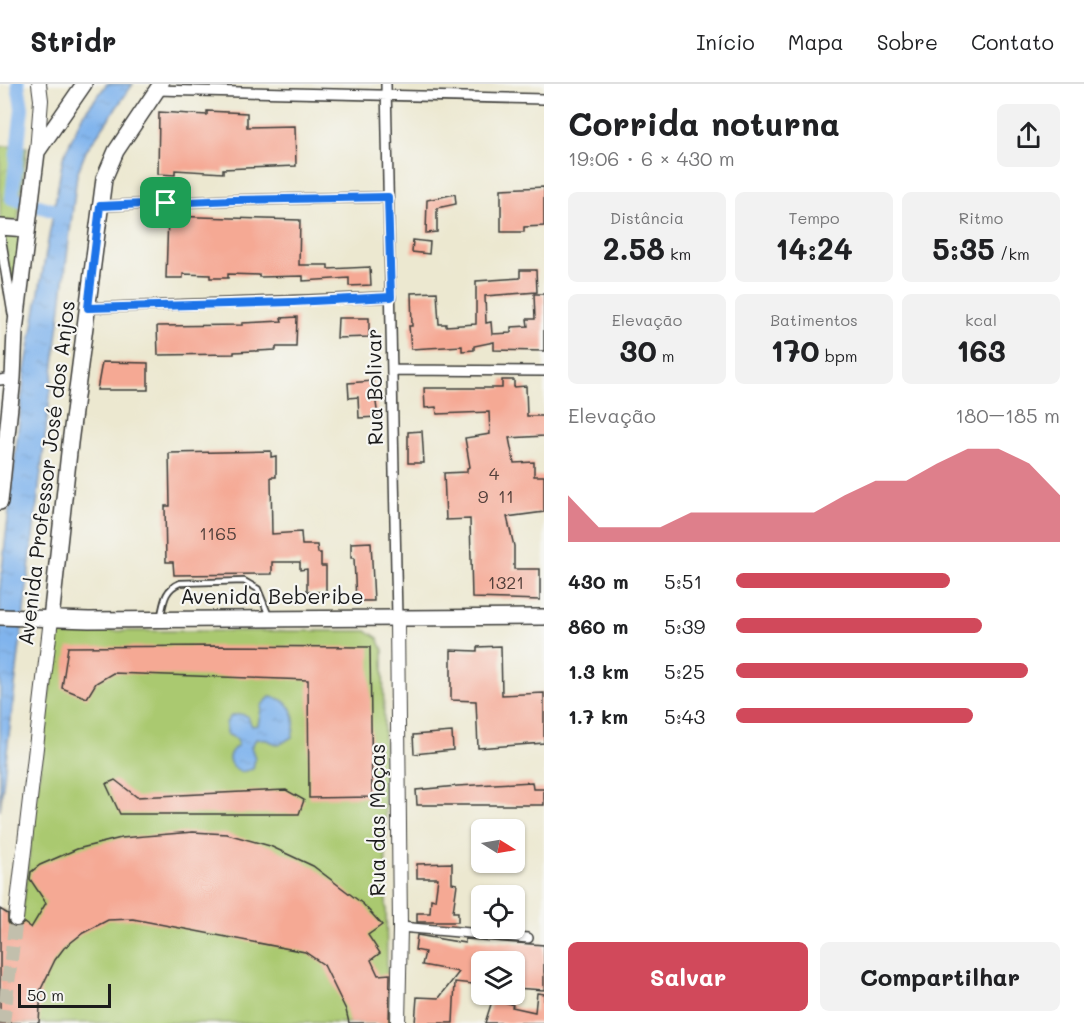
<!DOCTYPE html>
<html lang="pt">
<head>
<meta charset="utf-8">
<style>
	body { margin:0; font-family:Mali,sans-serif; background:#f2f2f2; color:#202124; height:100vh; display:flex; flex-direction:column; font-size:22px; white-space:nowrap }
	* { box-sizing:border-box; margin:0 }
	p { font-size:20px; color:#757577 }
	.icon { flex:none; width:33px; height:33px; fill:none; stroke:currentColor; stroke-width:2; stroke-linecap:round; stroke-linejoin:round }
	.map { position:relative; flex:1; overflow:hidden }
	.details { display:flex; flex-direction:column; background:#fff; width:540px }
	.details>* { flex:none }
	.needle { width:39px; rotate:101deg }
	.controls { position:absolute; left:471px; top:735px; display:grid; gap:12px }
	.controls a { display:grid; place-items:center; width:54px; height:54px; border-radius:9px; background:#fff; box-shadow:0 2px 4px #0004; font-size:30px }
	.scale { position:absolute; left:18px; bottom:15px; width:93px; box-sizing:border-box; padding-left:6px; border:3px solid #1c1c1c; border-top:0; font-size:16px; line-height:21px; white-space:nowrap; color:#1c1c1c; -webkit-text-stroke:4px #f6f6f2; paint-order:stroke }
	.pin { position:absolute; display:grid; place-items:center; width:51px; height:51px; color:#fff; margin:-26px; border-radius:12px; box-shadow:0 3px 9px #0006 }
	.round { display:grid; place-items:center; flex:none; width:63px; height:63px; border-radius:9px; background:#f2f2f2 }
	.headline { display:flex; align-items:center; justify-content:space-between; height:102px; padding:0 24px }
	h1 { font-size:33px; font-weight:700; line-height:45px }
	.metrics { display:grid; grid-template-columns:repeat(3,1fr); gap:9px; height:102px; padding:6px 24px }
	.metrics div { display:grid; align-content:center; border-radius:9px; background:#f2f2f2; text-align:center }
	.metrics b { font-size:30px; font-weight:700 }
	.metrics small { font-size:16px; font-weight:400 }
	.metrics p { font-size:16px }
	.chart { height:168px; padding:12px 24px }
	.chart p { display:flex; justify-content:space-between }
	.chart svg { width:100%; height:108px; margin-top:6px; fill:#d1495b; opacity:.7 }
	.primary-button { display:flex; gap:12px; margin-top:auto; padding:12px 24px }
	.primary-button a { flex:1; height:69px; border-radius:9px; background:#d1495b; color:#fff; font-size:24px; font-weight:700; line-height:69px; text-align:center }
	.primary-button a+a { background:#f2f2f2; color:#202124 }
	ul { padding:0 24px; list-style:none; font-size:20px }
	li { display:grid; grid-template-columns:96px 72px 1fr; align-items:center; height:45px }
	li i { height:15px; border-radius:8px; background:#d1495b }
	header { display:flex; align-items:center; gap:36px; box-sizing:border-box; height:84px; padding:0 30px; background:#fff; border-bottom:2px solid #e0e0e0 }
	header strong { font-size:28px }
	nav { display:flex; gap:33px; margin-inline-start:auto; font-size:21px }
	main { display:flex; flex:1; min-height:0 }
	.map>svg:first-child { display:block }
</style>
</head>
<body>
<header>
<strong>Stridr</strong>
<nav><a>Início</a><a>Mapa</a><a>Sobre</a><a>Contato</a></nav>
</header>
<main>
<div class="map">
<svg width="544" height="939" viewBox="0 0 544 939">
	<defs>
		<pattern id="park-crowns" width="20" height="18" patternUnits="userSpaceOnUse" patternTransform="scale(1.5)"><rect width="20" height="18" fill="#aac970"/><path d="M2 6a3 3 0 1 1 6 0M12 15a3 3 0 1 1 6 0" fill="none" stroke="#92ac60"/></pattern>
		<pattern id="water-ripples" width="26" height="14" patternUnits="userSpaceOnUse" patternTransform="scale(1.5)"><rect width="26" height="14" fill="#80b4ed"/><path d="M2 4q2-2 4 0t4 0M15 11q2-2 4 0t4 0" fill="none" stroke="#6e9acb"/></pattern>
	</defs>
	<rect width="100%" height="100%" fill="#f6f6f2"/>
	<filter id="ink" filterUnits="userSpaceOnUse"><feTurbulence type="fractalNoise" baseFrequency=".0167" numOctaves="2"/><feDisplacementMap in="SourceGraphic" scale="12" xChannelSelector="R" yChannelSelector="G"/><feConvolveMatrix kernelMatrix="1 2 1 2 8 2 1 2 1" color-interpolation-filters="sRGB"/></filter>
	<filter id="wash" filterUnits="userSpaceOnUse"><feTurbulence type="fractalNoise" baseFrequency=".008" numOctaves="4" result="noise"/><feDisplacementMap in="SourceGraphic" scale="24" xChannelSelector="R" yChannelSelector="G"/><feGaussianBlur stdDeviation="1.35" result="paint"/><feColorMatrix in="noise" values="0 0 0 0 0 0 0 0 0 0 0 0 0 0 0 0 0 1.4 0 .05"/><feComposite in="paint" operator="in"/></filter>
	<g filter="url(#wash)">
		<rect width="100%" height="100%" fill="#ece8d0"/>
		<path fill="#aac970" stroke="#637246" stroke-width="1.5" d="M57,547H367L378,554L383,566L387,889H392L393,939H0L2,826L21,837Z"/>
		<path fill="url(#park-crowns)" stroke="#637246" stroke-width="1.5" d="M0,62L27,63L18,137H0Z
			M19,150V166L13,202L2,151Z"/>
		<path fill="url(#water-ripples)" stroke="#4e6884" stroke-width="1.5" d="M107,0H133L86,67L77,90L0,726V503L25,286L63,74L82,32Z
			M270,613C293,615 298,634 292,653L279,661L267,656L256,655L251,663L255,674L253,685L241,688C226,680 225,671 238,661L237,655L227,650L226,639L231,632L240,630L247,632L252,642L258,641L262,621Z"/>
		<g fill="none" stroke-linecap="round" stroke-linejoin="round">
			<path stroke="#80b4ed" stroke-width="14" d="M18,0L22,24L12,114L62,129"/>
		</g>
		<g id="blocks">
			<path fill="#f5a994" d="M207,27L247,29V43L295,42L296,82L223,85V89L175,86V91L158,90L159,28L207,31Z
				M544,103V142L524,143V148H501V105Z
				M455,110L456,120L437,124V148L426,149L427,116Z
				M168,132L300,136L299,181H328V185L370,183L371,201L349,202V194L303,197V192L259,193V191L228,190V194H210V191L183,190V194H166Z
				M413,156L430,158L429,170L412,168Z
				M520,186H536L537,208L485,212L486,239L491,238L492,250L511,249V243L528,242L527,235H535L534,210H544V267L494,266V258L474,262V266L462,267V262L411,265L409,242H412L411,209L437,208L439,240H446V242L476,240V197L520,194Z
				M297,233L296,263H276V266L234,268V270L158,271L157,242L242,241V239L282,237L281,234Z
				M338,234H369V253L337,254Z
				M102,278L148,279V306H97Z
				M502,296H514V303L526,302L527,332H544V352L509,354L514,379L534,378V392H544V428L507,433L514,462V485H540V516L472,514L470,435L446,436L444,389L467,388V384L470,383L465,354L490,350L489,328L437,330L436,323L425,324L424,304H502Z
				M373,297L378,333L359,334L358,313L349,314L348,299Z
				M422,347L424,379H408V348Z
				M271,367V373L276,372V393H271L272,450L301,448L302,461H317L318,469H321V482H326V508H307V485L300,486V478H272V490L174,491L173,478H166L165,422H170L169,369Z
				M371,458L374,517H356L354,474H351V459Z
				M215,562L370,563L372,713L309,714L308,596L113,589L96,599L87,614L62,604L68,563Z
				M501,562L502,611L544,609V659L478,664L476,617L451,616V566L477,567V563Z
				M452,648L453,666L414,670L413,651Z
				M115,696L137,713L286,706L304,716L299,730H120L106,700Z
				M532,698L533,705H544V721H417L416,706L457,702Z
				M193,748L227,750L270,762L313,782L363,820L382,841L368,851L380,869L371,876L378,891L390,890L389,939H349L346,926L324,881L305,868L133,835L108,836L83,849L64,864L55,876L41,905L39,939H0V825L8,830V838L11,843H19L24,839L31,844L46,819L30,795L31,788L40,781L77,765L121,754Z
				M452,779V799L457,800L453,828H458V838H417V829H430L431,815L435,816L438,794H417V780Z
				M417,851L465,859V855L544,861V906L514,904V878L482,876V901L455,898L453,939H415L417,913L439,914L459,888L422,881L425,868L415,866Z
				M537,909L544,910V939H485L493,914L513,921L512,923L535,928Z"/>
		</g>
	</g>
	<g filter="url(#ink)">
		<use href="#blocks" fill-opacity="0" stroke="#3b3b37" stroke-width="1.5"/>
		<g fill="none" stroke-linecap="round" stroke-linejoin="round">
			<path stroke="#c2bfac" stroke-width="14" stroke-dasharray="14 7" stroke-linecap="butt" d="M3,939L16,835"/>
			<defs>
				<path id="lane" d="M161,531C164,517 165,505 180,499L244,497L258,505L269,532"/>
				<path id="street" d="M386,0L397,534
					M156,6L544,15
					M100,122L233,116L388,113
					M0,152L13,230
					M88,224L391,213
					M394,286L544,287
					M0,296L13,294
					M400,843L528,854"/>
				<path id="secondary" d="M37,68L41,16L39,0
					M397,534L400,843L398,939
					M16,835L51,535"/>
				<path id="primary" d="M0,143L27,145
					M0,418L13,294L15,247L37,68L84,0
					M0,533L89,536L544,533
					M51,535L70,359L104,95L116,67L161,0"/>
			</defs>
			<use href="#lane" stroke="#3b3b37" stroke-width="8"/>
			<use href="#street" stroke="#3b3b37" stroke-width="12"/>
			<use href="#secondary" stroke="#3b3b37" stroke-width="16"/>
			<use href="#primary" stroke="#3b3b37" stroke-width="18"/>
			<use href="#lane" stroke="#fff" stroke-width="4.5"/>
			<use href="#street" stroke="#fff" stroke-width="9"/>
			<use href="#secondary" stroke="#fff" stroke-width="14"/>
			<use href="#primary" stroke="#fff" stroke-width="15"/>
		</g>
	</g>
	<g fill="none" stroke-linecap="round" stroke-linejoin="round" filter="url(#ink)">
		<defs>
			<path id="route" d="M388,113L391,213L293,218L88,224L100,122L233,116Z"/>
		</defs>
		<use href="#route" stroke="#fff" stroke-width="12"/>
		<use href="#route" stroke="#1a73e8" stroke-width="8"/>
	</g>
	<g text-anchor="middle" stroke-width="4.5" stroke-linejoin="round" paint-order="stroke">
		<g font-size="18" fill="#523f3a">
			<text x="494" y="396">4</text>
			<text x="483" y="419">9</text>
			<text x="506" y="419">11</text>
			<text x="218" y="456">1165</text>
			<text x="506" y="505">1321</text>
		</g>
		<g font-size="21" fill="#1c1c1c" stroke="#f6f6f2">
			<text transform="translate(375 303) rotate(-91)" y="7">Rua Bolivar</text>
			<text transform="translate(47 389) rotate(-83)" y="7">Avenida Professor José dos Anjos</text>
			<text x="272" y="520">Avenida Beberibe</text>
			<text transform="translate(378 736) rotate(-90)" y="7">Rua das Moças</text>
		</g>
	</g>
</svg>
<div class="controls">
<a><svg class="needle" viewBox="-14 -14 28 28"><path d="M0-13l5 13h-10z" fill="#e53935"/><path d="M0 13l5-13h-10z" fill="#757577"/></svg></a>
<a><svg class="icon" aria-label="locate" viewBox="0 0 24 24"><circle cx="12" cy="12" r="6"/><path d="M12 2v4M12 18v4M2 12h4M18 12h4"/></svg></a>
<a><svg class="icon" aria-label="layers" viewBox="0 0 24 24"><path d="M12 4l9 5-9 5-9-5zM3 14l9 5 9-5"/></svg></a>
</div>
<div class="scale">50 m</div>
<div class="pin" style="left:166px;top:119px;background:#1e9e55"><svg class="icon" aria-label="arrive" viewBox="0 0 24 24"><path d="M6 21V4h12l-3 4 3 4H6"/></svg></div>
</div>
<section class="details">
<div class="headline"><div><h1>Corrida noturna</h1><p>19:06 · 6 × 430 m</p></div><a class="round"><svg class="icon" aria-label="share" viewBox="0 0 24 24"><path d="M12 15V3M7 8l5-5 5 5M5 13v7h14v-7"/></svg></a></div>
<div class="metrics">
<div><p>Distância</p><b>2.58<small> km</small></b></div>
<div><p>Tempo</p><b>14:24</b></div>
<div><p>Ritmo</p><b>5:35<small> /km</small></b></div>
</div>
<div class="metrics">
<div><p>Elevação</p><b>30<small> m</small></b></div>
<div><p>Batimentos</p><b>170<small> bpm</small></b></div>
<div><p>kcal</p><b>163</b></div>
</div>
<div class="chart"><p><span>Elevação</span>180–185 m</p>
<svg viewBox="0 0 160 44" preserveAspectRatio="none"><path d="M0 44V25L10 38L20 38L30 38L40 32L50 32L60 32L70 32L80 32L90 25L100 19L110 19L120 12L130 6L140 6L150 12L160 25V44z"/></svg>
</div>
<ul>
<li><b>430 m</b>5:51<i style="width:66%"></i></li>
<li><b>860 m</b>5:39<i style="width:76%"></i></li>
<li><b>1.3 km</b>5:25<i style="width:90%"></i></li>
<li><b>1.7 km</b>5:43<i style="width:73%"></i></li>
</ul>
<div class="primary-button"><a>Salvar</a><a>Compartilhar</a></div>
</section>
</main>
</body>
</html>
